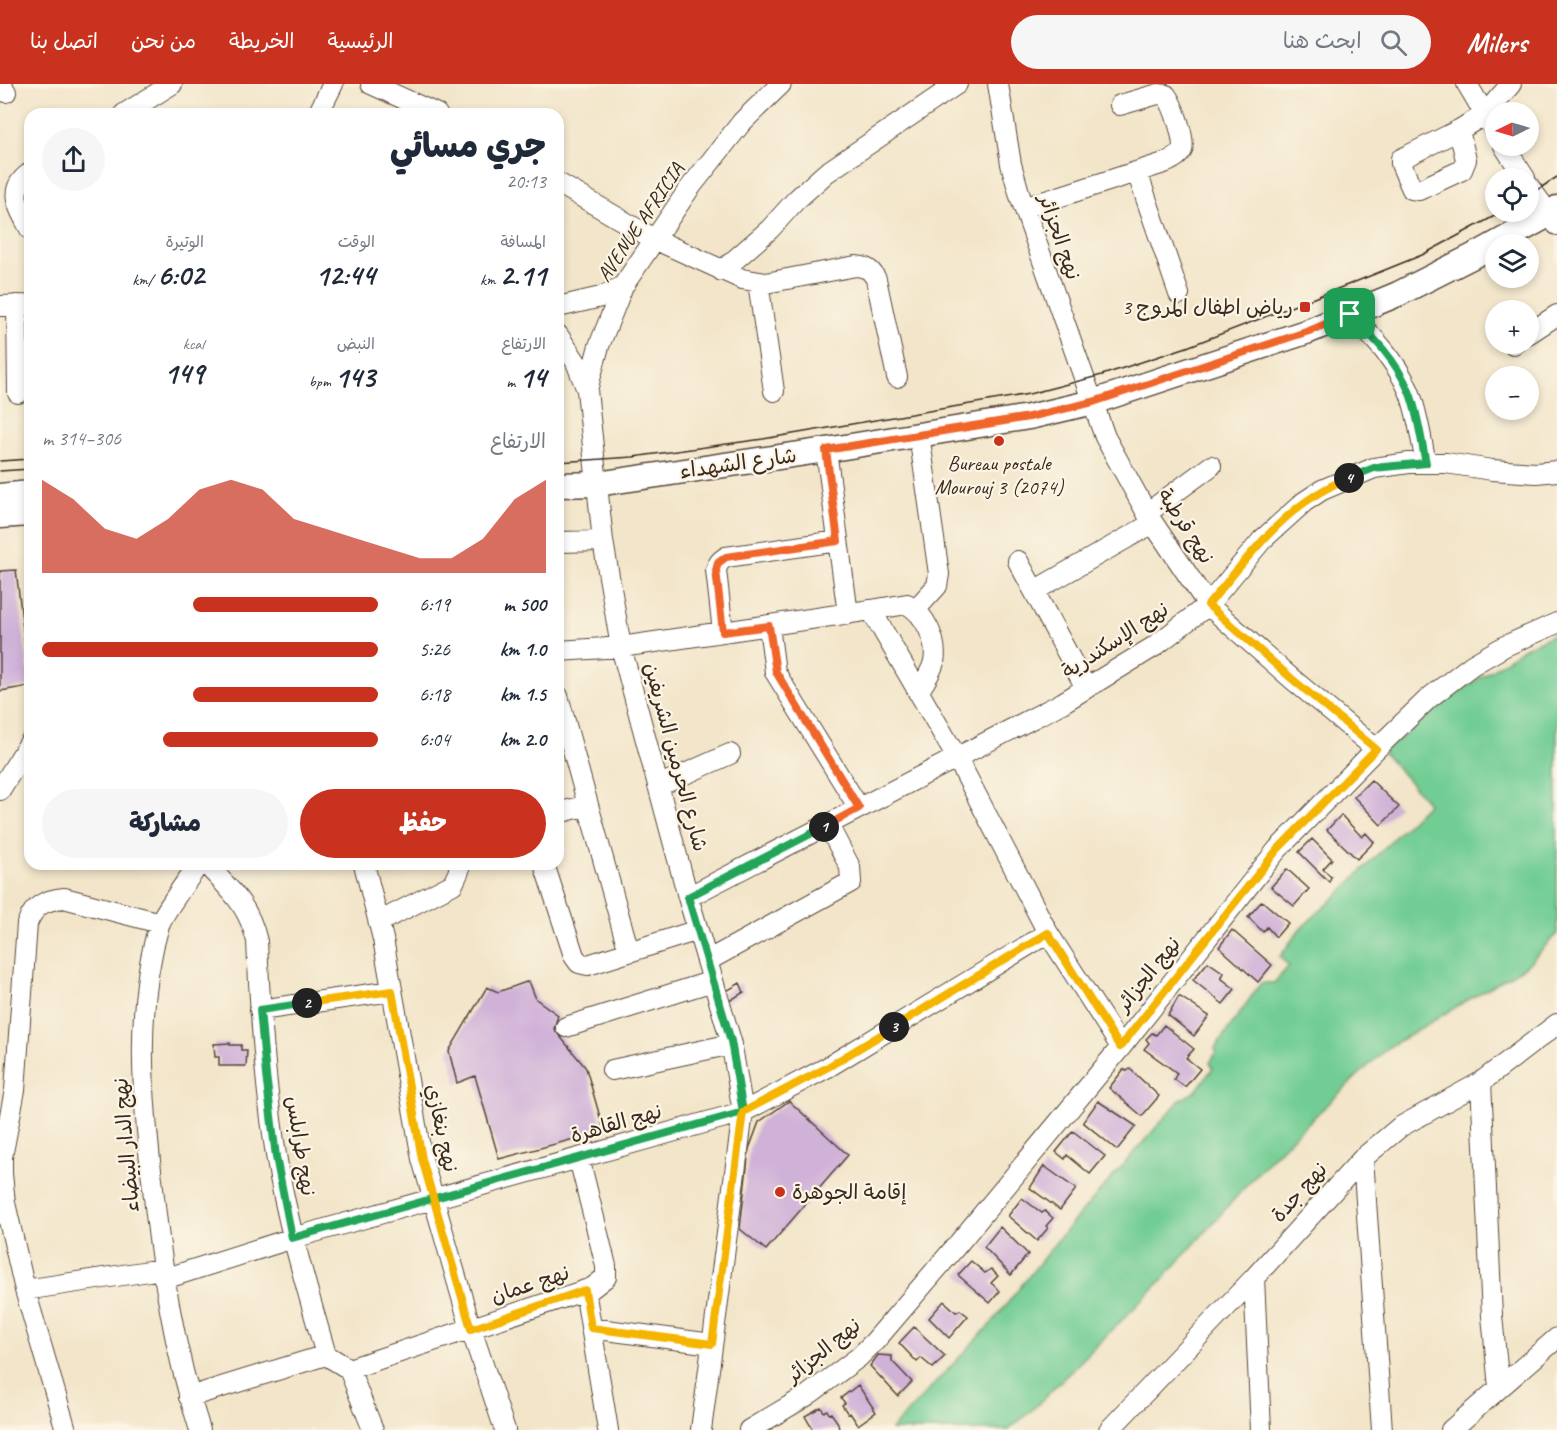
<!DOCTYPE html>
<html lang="ar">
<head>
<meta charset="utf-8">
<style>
	body { margin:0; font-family:Caveat,"Playpen Sans Arabic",sans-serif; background:#f6f6f7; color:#1f2937; direction:rtl; height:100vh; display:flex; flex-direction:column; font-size:22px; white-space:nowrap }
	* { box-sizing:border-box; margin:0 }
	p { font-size:20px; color:#747a83 }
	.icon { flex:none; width:33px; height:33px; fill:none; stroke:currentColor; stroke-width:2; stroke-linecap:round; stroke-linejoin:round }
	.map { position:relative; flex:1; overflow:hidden; direction:ltr }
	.details { position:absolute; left:24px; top:24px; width:540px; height:762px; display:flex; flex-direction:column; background:#fff; border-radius:18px; box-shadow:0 3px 9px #0003; direction:rtl }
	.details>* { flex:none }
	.needle { width:39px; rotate:265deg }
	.fabs { position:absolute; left:1485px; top:18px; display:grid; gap:12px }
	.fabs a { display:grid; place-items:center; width:54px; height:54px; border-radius:50%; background:#fff; box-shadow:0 3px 9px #0003; font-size:30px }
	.pin { position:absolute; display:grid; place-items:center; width:51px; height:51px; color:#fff; margin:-26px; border-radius:12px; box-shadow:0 3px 9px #0006 }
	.km { position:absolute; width:30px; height:30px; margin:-15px; border-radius:50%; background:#222; color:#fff; font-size:16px; line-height:30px; text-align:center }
	.round { display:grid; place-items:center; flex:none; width:63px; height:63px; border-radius:32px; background:#f6f6f7 }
	.summary { display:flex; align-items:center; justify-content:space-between; height:102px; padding:0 18px }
	h1 { font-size:33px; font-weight:800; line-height:45px }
	.metrics { display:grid; grid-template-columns:repeat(3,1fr); gap:9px; height:102px; padding:6px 18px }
	.metrics div { display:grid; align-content:center }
	.metrics b { font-size:30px; font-weight:800 }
	.metrics small { font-size:16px; font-weight:400 }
	.metrics p { font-size:16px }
	.chart { height:168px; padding:12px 18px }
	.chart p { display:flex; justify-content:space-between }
	.chart svg { width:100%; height:108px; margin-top:6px; fill:#c8321e; opacity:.7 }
	.button { display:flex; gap:12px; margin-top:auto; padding:12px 18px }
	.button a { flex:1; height:69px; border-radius:36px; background:#c8321e; color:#fff; font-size:24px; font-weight:800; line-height:69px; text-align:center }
	.button a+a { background:#f6f6f7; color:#1f2937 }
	ul { padding:0 18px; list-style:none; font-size:20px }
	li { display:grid; grid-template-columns:96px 72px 1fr; align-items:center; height:45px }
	li i { height:15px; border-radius:8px; background:#c8321e }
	header { display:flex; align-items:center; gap:36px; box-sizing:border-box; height:84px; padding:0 30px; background:#c8321e; color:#fff }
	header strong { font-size:28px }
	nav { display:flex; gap:33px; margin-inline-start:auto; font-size:21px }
	.search { width:420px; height:54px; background:#f6f6f7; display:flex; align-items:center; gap:15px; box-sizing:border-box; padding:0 21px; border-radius:33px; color:#747a83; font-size:22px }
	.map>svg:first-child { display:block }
</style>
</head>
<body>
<header>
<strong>Milers</strong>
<div class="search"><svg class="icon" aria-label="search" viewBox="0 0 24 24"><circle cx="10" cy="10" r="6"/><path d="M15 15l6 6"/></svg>ابحث هنا</div>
<nav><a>الرئيسية</a><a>الخريطة</a><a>من نحن</a><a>اتصل بنا</a></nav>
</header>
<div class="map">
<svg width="1557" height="1346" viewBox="0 0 1557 1346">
	<rect width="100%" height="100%" fill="#fcf5e5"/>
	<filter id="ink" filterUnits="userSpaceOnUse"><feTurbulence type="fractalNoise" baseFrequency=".0167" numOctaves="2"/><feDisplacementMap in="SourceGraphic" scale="12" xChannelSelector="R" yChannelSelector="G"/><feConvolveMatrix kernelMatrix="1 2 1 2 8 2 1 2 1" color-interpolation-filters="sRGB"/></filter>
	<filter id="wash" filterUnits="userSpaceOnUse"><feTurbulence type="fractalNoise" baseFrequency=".008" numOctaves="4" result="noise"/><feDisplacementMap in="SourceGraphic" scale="24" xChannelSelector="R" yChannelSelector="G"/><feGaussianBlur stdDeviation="1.35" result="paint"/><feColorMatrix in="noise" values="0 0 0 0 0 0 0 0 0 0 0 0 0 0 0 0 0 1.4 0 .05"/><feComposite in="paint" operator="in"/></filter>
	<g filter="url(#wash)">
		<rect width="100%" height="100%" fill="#f2e5c9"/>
		<path fill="#72cd94" stroke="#567c59" stroke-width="1.5" d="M1557,549V850L1526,882L1387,964L1269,1076L1165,1193L1031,1327L1008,1346H891L991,1240L1060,1153L1180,1016L1196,1007L1213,984L1210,979L1216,968L1215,964L1261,899H1274L1289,882L1280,873L1299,846L1342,807L1428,719L1383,668L1456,610L1524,564Z"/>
		<g id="blocks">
			<path fill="#d0b1d8" d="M16,486L30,602L0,607V487Z
				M1371,696L1399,723L1381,741L1354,713Z
				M1341,731L1362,753L1366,749L1374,758L1357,775L1327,746Z
				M1312,755L1332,775L1323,785L1331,793L1329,798L1299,768Z
				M1287,785L1309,805L1294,822L1271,803Z
				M1262,817L1288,839L1276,853L1267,843L1263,848L1248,833Z
				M1232,846L1272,881L1258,898L1219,863Z
				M1208,878L1224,889L1221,894L1235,905L1223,920L1193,896Z
				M529,897L536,915L558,931L554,945L586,984L604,1047L499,1075L475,992L457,999L449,967L487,903L498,908Z
				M740,899L744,908L726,919L723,909Z
				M1179,912L1209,932L1194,952L1168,931Z
				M1164,941L1194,965L1186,974L1200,985L1185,1003L1174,995L1177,989L1144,965L1149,959L1146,955L1152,949L1156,951Z
				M230,959V961H241V966H247L246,982H219V973H215L214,960Z
				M1124,985L1127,987L1130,985L1159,1012L1142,1032L1109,1004Z
				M789,1017L848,1071L766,1166L740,1145L749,1065L759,1038Z
				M1098,1017L1136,1042L1117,1066L1083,1038Z
				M1073,1047L1105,1072L1090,1090L1067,1071L1065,1075L1056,1068Z
				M1044,1082L1076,1105L1060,1126L1030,1104Z
				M1022,1114L1042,1129L1045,1127L1053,1134L1046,1142L1048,1144L1037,1157L1008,1132Z
				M1000,1143L1028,1170L1011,1191L984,1163Z
				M971,1177L985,1189L991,1185L998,1192L991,1199L1000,1207L990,1219L958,1191Z
				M944,1217L956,1228L960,1226L968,1232L949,1254L929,1234Z
				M914,1243L945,1272L933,1284L921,1274L917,1278L899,1259Z
				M878,1271L892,1272V1277L912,1298L898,1312L870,1282Z
				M858,1301L876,1328L858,1341L850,1329L848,1330L842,1321L845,1319L841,1314Z
				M821,1323L824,1328L827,1326L829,1330L831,1329L838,1339L839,1346H813L805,1332Z"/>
		</g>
	</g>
	<g filter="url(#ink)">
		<use href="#blocks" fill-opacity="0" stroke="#564638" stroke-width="1.5"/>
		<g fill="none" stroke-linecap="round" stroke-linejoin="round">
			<defs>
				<path id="minor" d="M1,0L6,8
					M371,0L437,30
					M998,0L1011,80L1020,112L1105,353L1149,433L1208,521L1291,594L1376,665
					M1467,0L1496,49
					M124,30L172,0
					M318,30L333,0
					M1459,46L1466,76L1462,86L1419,106L1412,105L1401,80V75L1459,46L1484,31L1511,0
					M1504,62L1525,94
					M1137,88L1179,210
					M30,89C6,106 19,124 30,145
					M558,99L654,155L742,195L766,199L856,182C867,183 871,186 876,195L897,293
					M1528,101L1557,141
					M1024,124L1167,78C1173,75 1179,72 1182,66C1186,56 1173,20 1166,11L1158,10L1120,21
					M722,187L770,145L796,116L826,89L957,0
					M758,198L774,307
					M17,221L18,309
					M0,222L30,221
					M558,223L601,213L623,202
					M1350,230C1373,253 1396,276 1409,307C1418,329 1421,356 1426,379
					M1528,250L1557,231
					M558,251L576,278L587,306
					M1513,260H1514
					M826,366L848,530
					M1147,429L1211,382
					M558,458L603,457
					M1018,477L1086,604
					M1034,507L1153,439
					M871,526L907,520C925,530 938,557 934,578C931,589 924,599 918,608
					M915,526L937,502L939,490L919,350
					M769,542L775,588L859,724
					M723,548L716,486C718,479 720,477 726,473L838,457
					M558,567L621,563L871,526L957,674L1048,849L1121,963
					M558,612L588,721L558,729
					M658,702L730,670
					M0,706L30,658
					M588,721L629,868
					M199,780C189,794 164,827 159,841C134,926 143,1018 153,1104C162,1187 174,1267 200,1346
					M206,780C231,807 248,820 257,857C260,929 265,1000 276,1071C287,1139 307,1205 326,1271L349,1285L373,1346
					M364,780L383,855L422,1075L471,1245L505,1346
					M544,780L574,872L579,879L588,881L698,846
					M688,813L1062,619L1155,562L1208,521L1262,456L1304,418L1322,406L1374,384L1409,379H1446L1492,386L1536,389L1557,387
					M379,838L453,800L459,787V780
					M707,877L851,798L850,783L828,741
					M260,926L392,907
					M566,943L713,897
					M612,986L732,960
					M1481,998L1492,1232L1499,1303
					M1363,1074L1382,1346
					M1254,1194L1261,1346
					M164,1195L293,1154L743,1028L828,983L1048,849
					M25,1206L162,1185
					M585,1206L608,1346
					M591,1244L712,1260
					M349,1285L592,1204L606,1193V1182L579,1074
					M189,1313L326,1271
					M66,1346L25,1206L5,1119L2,1090V1073L15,1006L27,840C34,821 45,816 64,814L160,839
					M701,1346L743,1028L731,957L688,813L621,563L603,457L587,306L599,262L623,202L689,105L742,38L781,0
					M749,1346L808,1311L859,1273L875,1257L958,1160L1121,963L1277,766L1376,665L1429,614L1472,581L1505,562L1557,539
					M1109,1346L1254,1194L1363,1074L1400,1043L1481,998L1557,940
					M1451,1346L1557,1254"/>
				<path id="major" d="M558,401L597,400L826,366L1029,333L1093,318L1309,247L1398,210L1483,167L1550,130L1557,124
					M0,412L30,409
					M0,432L30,430"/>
			</defs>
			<use href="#minor" stroke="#564638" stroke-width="22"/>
			<use href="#major" stroke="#564638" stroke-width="27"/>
			<use href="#minor" stroke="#fff" stroke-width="20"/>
			<use href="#major" stroke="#fff" stroke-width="24"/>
			<path stroke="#3b2a1e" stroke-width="1.5" d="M1528,112L1557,93
				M0,377L30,375
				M558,378L633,373L763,355L1029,310L1102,291L1187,263L1350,200L1422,171L1502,128
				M0,387L30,385"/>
		</g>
	</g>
	<g fill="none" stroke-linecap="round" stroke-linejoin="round" filter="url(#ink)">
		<defs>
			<path id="split-1" d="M824,743L859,724L776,588L769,542L723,548L716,486L718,479L726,473L838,457L826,366L1029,333L1093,318L1309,247L1350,230"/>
			<path id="split-2" d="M307,919L260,926L266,991L276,1073L292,1154L743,1028L731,957L688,813L824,743"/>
			<path id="split-3" d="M307,919L392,907L422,1075L471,1245L585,1206L591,1244L712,1260L743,1028L828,983L894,943"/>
			<path id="split-4" d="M894,943L1048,849L1120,963L1277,766L1376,665L1291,594L1208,521C1248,473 1288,417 1349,394"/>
			<path id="split-5" d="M1349,394L1374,384L1426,379C1421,356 1418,329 1409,307C1396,276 1373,253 1350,230"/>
		</defs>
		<use href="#split-1" stroke="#fff" stroke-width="12"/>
		<use href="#split-2" stroke="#fff" stroke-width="12"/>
		<use href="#split-3" stroke="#fff" stroke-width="12"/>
		<use href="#split-4" stroke="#fff" stroke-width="12"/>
		<use href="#split-5" stroke="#fff" stroke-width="12"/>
		<use href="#split-1" stroke="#f0652b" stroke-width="8"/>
		<use href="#split-2" stroke="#22a559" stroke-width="8"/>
		<use href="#split-3" stroke="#f5b400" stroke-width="8"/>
		<use href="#split-4" stroke="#f5b400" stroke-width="8"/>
		<use href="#split-5" stroke="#22a559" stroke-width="8"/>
	</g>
	<g fill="#c8321e" stroke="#fcf5e5" stroke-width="2">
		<rect x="1299" y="217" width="12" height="12" rx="3"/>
		<circle cx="999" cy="357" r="6"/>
		<circle cx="780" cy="1108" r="6"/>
	</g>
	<g text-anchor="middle" stroke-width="4.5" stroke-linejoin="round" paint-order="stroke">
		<g font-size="21" fill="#3b2a1e" stroke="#fcf5e5">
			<text transform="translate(640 138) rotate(-56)" y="7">AVENUE AFRICIA</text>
			<text transform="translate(1060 153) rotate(71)" y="7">نهج الجزائر</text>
			<text transform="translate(738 379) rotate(-8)" y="7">شارع الشهداء</text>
			<text transform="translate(1186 442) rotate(57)" y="7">نهج قرطبة</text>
			<text transform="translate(1115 556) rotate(-33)" y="7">نهج الإسكندرية</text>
			<text transform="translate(676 673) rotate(75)" y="7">شارع الحرمين الشريفين</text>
			<text transform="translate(1148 890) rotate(-51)" y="7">نهج الجزائر</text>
			<text transform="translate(616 1039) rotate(-16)" y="7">نهج القاهرة</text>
			<text transform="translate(442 1044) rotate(78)" y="7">نهج بنغازي</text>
			<text transform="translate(126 1061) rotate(-95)" y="7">نهج الدار البيضاء</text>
			<text transform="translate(301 1062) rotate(81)" y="7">نهج طرابلس</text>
			<text transform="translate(1299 1108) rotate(-48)" y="7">نهج جدة</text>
			<text transform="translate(530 1200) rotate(-18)" y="7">نهج عمان</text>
			<text transform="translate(823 1266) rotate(-39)" y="7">نهج الجزائر</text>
		</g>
		<g font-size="21" fill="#3b2a1e" stroke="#fcf5e5" text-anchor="end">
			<text x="1293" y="230">رياض اطفال المروج 3</text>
			<text x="999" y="386" text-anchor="middle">Bureau postale<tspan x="999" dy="24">Mourouj 3 (2074)</tspan></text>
			<text x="792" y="1115" text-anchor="start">إقامة الجوهرة</text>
		</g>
	</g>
</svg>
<div class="fabs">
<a><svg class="needle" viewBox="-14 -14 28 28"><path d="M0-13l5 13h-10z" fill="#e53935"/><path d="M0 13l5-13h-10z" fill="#747a83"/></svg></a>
<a><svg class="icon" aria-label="locate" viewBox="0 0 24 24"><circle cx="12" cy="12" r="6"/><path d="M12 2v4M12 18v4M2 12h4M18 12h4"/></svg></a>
<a><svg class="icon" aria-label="layers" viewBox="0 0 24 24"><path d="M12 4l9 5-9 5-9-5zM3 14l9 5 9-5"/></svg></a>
<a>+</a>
<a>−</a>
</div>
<div class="pin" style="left:1350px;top:230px;background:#1e9e55"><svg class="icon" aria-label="arrive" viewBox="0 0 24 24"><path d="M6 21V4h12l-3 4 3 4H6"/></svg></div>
<b class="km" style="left:824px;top:743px">1</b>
<b class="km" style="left:307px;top:919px">2</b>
<b class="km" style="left:894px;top:943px">3</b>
<b class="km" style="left:1349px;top:394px">4</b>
<section class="details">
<div class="summary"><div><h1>جري مسائي</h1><p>20:13</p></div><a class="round"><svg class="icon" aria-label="share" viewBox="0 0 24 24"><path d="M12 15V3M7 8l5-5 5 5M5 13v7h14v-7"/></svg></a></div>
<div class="metrics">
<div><p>المسافة</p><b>2.11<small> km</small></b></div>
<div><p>الوقت</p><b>12:44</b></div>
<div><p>الوتيرة</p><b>6:02<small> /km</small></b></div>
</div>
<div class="metrics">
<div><p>الارتفاع</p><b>14<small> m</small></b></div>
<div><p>النبض</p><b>143<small> bpm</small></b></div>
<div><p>kcal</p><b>149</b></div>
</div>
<div class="chart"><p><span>الارتفاع</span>306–314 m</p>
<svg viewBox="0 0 160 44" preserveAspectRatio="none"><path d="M0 44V6L10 14L20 26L30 30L40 22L50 10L60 6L70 10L80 22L90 26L100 30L110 34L120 38L130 38L140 30L150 14L160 6V44z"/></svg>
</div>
<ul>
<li><b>500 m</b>6:19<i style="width:55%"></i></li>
<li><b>1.0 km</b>5:26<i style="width:100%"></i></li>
<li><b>1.5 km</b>6:18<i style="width:55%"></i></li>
<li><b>2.0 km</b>6:04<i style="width:64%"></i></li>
</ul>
<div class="button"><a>حفظ</a><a>مشاركة</a></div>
</section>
</div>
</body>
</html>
